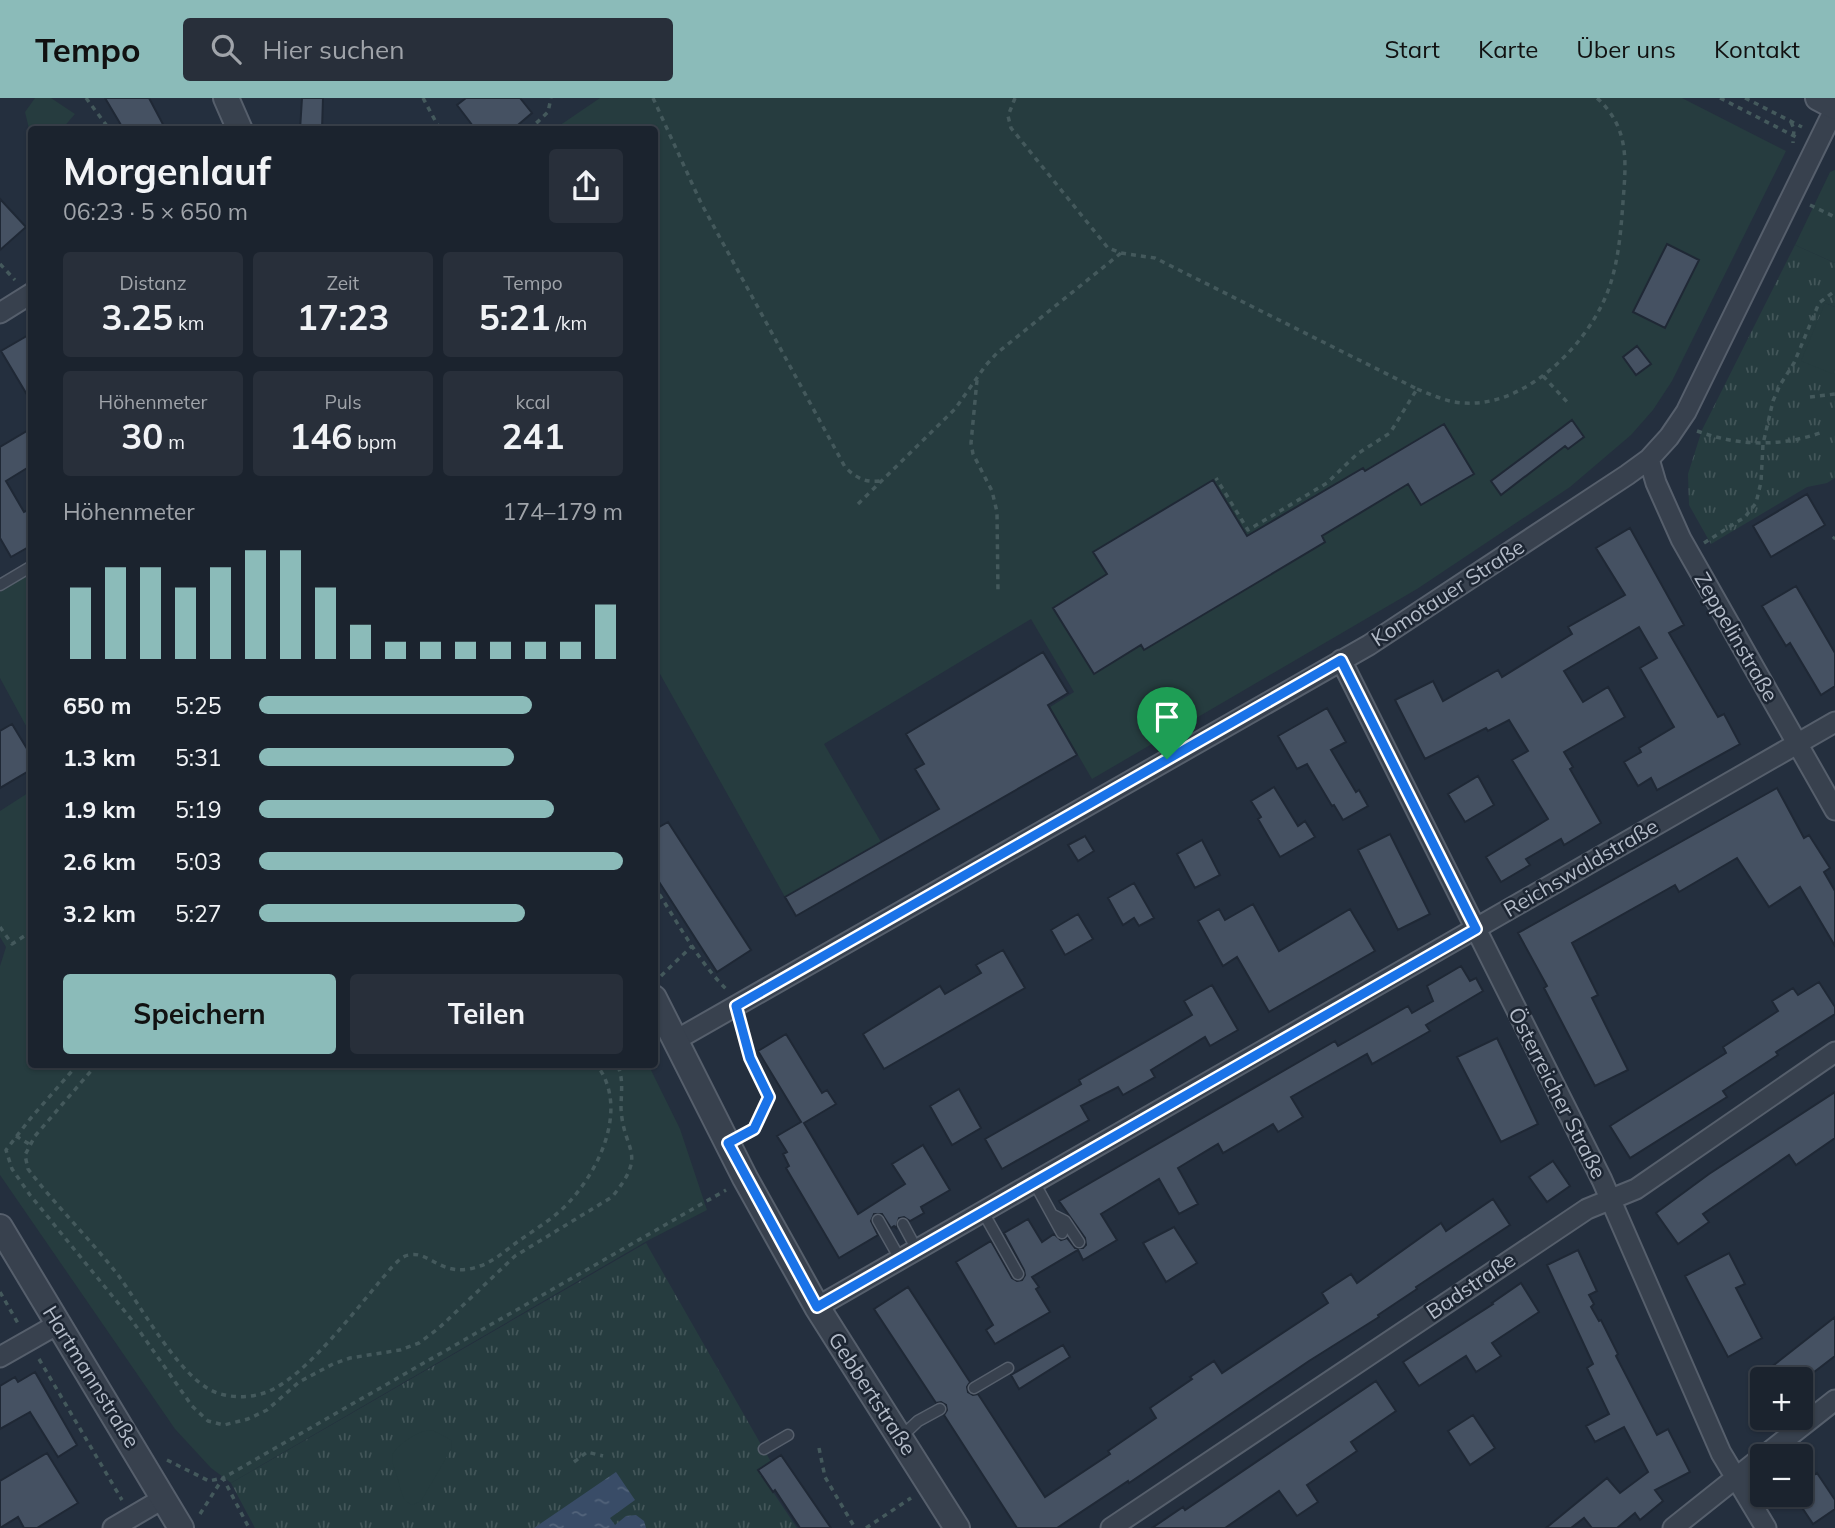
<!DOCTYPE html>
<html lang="de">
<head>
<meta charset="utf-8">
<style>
	body { margin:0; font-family:Mulish,sans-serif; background:#282f3a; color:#f1f3f6; height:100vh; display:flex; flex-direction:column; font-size:26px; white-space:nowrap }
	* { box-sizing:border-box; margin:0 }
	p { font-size:23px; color:#a0a4aa }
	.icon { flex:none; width:38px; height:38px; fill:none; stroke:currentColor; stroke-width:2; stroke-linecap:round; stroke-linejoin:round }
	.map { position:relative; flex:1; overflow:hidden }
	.sheet { position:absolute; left:28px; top:28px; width:630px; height:942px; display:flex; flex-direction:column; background:#1b232e; border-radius:7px; box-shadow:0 2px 5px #0004,0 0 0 2px #39404a }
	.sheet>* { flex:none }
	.tools { position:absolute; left:1750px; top:1269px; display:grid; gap:14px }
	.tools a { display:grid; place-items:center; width:63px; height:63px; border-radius:7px; background:#1b232e; box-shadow:0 2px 5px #0004,0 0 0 2px #39404a; font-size:35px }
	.pin { position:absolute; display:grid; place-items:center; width:60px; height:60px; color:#fff; margin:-72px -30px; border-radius:50% 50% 50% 0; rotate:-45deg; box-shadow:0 0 7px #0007 }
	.pin .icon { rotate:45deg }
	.round { display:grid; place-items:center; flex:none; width:74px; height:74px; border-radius:7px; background:#282f3a }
	.summary { display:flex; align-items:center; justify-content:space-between; height:119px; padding:0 35px }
	h1 { font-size:38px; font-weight:700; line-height:52px }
	.metrics { display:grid; grid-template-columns:repeat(3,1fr); gap:10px; height:119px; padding:7px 35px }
	.metrics div { display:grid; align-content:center; border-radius:7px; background:#282f3a; text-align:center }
	.metrics b { font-size:35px; font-weight:700 }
	.metrics small { font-size:19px; font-weight:400 }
	.metrics p { font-size:19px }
	.chart { height:196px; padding:14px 35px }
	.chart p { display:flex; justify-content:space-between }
	.chart svg { width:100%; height:126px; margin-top:7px; stroke:#8bbbb9; stroke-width:6 }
	.primary-button { display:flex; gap:14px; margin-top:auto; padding:14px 35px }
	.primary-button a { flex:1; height:80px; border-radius:7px; background:#8bbbb9; color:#111; font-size:28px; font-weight:700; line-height:80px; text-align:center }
	.primary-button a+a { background:#282f3a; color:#f1f3f6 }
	ul { padding:0 35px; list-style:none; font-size:23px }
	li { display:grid; grid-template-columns:112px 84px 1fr; align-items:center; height:52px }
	li i { height:18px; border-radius:9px; background:#8bbbb9 }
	header { display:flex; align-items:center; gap:42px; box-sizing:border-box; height:98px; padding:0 35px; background:#8bbbb9; color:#111 }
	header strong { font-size:33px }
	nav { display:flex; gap:38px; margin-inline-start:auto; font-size:24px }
	.search { width:490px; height:63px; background:#282f3a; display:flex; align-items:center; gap:18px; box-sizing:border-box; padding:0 24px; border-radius:7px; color:#a0a4aa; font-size:26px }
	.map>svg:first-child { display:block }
</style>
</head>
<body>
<header>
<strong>Tempo</strong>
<div class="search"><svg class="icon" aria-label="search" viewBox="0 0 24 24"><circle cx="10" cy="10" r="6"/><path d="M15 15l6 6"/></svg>Hier suchen</div>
<nav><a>Start</a><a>Karte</a><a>Über uns</a><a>Kontakt</a></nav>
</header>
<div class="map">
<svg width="1835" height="1430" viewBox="0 0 1835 1430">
	<defs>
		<pattern id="grass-tufts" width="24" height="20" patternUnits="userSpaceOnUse" patternTransform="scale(1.75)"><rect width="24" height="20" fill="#263c3f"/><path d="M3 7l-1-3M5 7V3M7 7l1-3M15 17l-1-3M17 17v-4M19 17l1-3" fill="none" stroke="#435659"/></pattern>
		<pattern id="water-ripples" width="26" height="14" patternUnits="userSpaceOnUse" patternTransform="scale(1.75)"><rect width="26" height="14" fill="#394c67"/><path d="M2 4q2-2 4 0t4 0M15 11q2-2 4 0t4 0" fill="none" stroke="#53647b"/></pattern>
	</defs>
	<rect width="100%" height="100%" fill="#242f3e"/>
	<path fill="url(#grass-tufts)" d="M1795,147L1835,165V209L1825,205L1833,275L1835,271V380L1827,385L1807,389L1711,446L1689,407L1688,376L1702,332Z
		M646,1145L771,1364L759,1373L797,1430H255L231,1385Z"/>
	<path fill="#263c3f" d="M35,0H51L75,16L62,31L32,32L31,39L25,14Z
		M600,0H1682L1786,53L1672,283L1653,312L1631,337L1570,389L1417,491L1092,681L1050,609L1074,594L1031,521L824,646L881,744L785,799L655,567L654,32H553Z
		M1835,72V165L1795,147L1830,74Z
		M1825,205L1835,209V271L1833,276L1801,263Z
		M31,475V637L0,580V494Z
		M31,693L32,966H648L680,1031L707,1112L647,1143L231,1385L211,1370L175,1331L0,1077V868L6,849L0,839V713Z
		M432,1332L451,1342L452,1350L421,1403L412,1407C402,1403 402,1395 399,1385C393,1362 384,1358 407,1342C416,1336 420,1333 432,1332Z"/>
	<path fill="url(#water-ripples)" d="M616,1374L635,1402L610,1420L615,1427L626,1418L636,1417L644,1423L646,1430H534Z"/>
	<path fill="#455162" stroke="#1f2835" stroke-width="2" d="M105,0H149L166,32H124Z
		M302,0H323L322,32H300Z
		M466,0H520L532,15L512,32H476L457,7Z
		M0,101L26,129L0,152Z
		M1667,146L1699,162L1665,230L1633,214Z
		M32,235V305L1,253Z
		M1637,248L1651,266L1636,277L1623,259Z
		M1572,322L1584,339L1568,351L1565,348L1501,397L1491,383Z
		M1444,326L1474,376L1421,407L1408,386L1322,438L1325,444L1270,477L1144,552L1141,547L1094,576L1053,510L1107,476L1093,454L1213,382L1247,438L1363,370L1365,373Z
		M32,330V367L6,383L24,414L32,410V447L11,459L0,440V349Z
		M1807,396L1825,427L1771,459L1753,428Z
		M1630,430L1684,527L1669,535L1718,619L1724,616L1740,646L1657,692L1651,680L1638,688L1624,664L1641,654L1639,650L1674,629L1640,570L1657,560L1639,529L1564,573L1583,604L1608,589L1625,619L1564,654L1573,669L1570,671L1601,725L1564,747L1561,741L1526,761L1530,767L1501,784L1486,759L1548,721L1512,662L1528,653L1509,622L1488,633L1486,630L1425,661L1395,602L1433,583L1443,603L1498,572L1502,579L1572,536L1568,529L1625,497L1596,450Z
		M1796,488L1835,555V588L1821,597L1790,545L1786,548L1762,508Z
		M1043,554L1068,595L1048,607L1077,657L796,818L785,799L939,711L915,671L924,666L906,636Z
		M1327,610L1346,644L1331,652L1356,694L1359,692L1368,708L1343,722L1334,707L1332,708L1307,666L1297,671L1278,638Z
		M12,626L32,659V671L0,690V633Z
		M1478,678L1494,707L1465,724L1448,696Z
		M1274,689L1298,728L1305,723L1315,739L1280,759L1258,721L1261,719L1251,703Z
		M1777,690L1804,740L1809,737L1830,770L1824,774L1835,793V848L1800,789L1769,809L1737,760L1679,794L1675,787L1572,845L1598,897L1592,900L1628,972L1595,988L1544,890L1547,888L1518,835Z
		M668,724L751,852L717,874L654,776V732Z
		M1390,736L1430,816L1398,832L1358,752Z
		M1085,738L1094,753L1078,763L1068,747Z
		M1202,742L1220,777L1195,790L1177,756Z
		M1134,785L1154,820L1139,828L1134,820L1123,827L1108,800Z
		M1253,806L1279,853L1350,811L1375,853L1269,914L1237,859L1223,868L1198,823L1219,811L1225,822Z
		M1078,816L1093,841L1065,857L1051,832Z
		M1003,852L1025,890L884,971L863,936L940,888L945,896L981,875L976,867Z
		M1461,868L1470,883L1476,880L1483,893L1426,927L1430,933L1372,966L1367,956L1291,999L1303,1019L1278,1034L1273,1026L1223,1055L1218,1046L1178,1070L1198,1106L1179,1116L1159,1081L1101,1116L1117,1142L1083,1162L1078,1152L1032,1179L1039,1189L1036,1191L1050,1214L995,1246L986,1232L993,1227L956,1164L991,1143L1012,1180L1017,1183L1022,1182L1025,1177L1024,1172L1004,1135L1028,1121L1042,1144L1054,1136L1061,1142L1067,1140L1075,1150H1083L1086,1147L1085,1140L1059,1103L1335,943L1338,948L1408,908L1412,915L1433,903L1427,888Z
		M1819,884L1835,909V916L1776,954L1778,957L1723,993L1727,999L1630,1060L1610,1028L1726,955L1723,949L1778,913L1772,903L1793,890L1798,897Z
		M1212,887L1238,932L1210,948L1205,939L1151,972L1155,979L1123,997L1118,989L1081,1008L1089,1022L1002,1071L985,1041L1081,986L1079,982L1192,917L1184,903Z
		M786,936L822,995L827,992L836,1006L804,1025L858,1116L905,1086L892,1066L923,1047L950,1092L921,1109L924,1115L910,1123L904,1119L899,1120L896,1130L894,1128L891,1130L882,1116H874L871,1123L878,1137L839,1160L786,1070L789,1068L783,1056L787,1054L777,1038L801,1024L758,953Z
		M1497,940L1538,1026L1501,1044L1457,959Z
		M959,991L981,1030L952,1047L930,1008Z
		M1835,994V1040L1796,1067L1789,1057L1703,1116L1709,1124L1678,1146L1656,1115L1709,1076Z
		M1553,1063L1570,1088L1547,1104L1529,1079Z
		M1493,1101L1510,1127L1416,1189L1417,1191L1378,1217L1379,1219L1309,1263L1129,1385L1128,1383L1057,1430H1017L944,1317L947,1312L946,1307L941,1304L936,1305L874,1211L908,1189L970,1284L967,1289L968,1294L973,1297L978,1296L1045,1399L1110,1356L1108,1353L1156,1320L1150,1310L1192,1281L1190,1279L1214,1263L1222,1275L1328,1205L1322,1195L1351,1176L1357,1185L1441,1125L1446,1133Z
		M1174,1129L1197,1165L1166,1184L1143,1145Z
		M1578,1152L1597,1193L1589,1197L1594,1206L1591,1209L1599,1223L1601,1222L1618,1256L1616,1258L1657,1337L1668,1331L1690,1374L1655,1392L1663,1403L1640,1422L1635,1415L1617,1430H1592L1584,1420L1571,1430H1546L1607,1380L1620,1395L1648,1374L1624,1329L1595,1344L1586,1328L1609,1316L1587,1270L1593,1266L1547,1167Z
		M1729,1155L1745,1186L1736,1190L1762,1240L1728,1259L1685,1178Z
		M1521,1185L1539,1214L1492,1245L1501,1258L1476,1274L1466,1258L1419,1288L1403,1264L1493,1206L1492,1205Z
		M1835,1219V1258L1805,1281H1756Z
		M1063,1247L1070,1259L1019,1291L1011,1277Z
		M35,1274L77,1347L58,1359L30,1314L0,1331V1288L15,1279L18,1284Z
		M1376,1283L1396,1313L1351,1344L1357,1353L1307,1387L1318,1404L1297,1418L1279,1393L1225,1430H1152L1183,1409L1185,1412Z
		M1473,1317L1495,1350L1470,1367L1448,1333Z
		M47,1355L78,1405L37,1430H24L18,1419L0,1430V1383Z
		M781,1357L831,1430H800L775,1392L773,1394L758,1372Z
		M1817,1375L1835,1402V1411L1813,1426L1793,1396H1801V1386Z"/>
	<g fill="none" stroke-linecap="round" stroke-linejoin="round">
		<defs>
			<path id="service" d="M0,487L32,468
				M1034,1084L1062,1135
				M983,1114L1018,1176
				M1053,1117L1065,1123L1079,1144
				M878,1122L900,1161
				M903,1126L917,1152
				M974,1290L1008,1270
				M901,1339L918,1323L940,1311
				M764,1351L788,1337"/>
			<path id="minor" d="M0,215L32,195
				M1649,361L1656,385L1681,441L1835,712
				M1341,562L1602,1082L1721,1355L1766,1430
				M676,942L1369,547L1627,377L1649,361L1669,339L1686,314L1835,10
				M817,1209L1835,624
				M0,1259L58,1226
				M1764,1358L1835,1302
				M113,1430L164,1400
				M1111,1430L1587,1111L1636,1091L1835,954
				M1673,1430L1762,1359"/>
			<path id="tertiary" d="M226,0L240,32
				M1818,0L1835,9
				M654,900L745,1080L817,1209L957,1430
				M0,1129L181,1430"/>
		</defs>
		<use href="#service" stroke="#565f6c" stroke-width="13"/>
		<use href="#minor" stroke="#565f6c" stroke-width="23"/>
		<use href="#tertiary" stroke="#565f6c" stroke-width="28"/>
		<path stroke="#44595c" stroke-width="3.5" stroke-dasharray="5 5" stroke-linecap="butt" d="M86,0L110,32
			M423,0L437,26L442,32
			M653,0L701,105L845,369C857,381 868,386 884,382
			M1015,0L1008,18L1011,30L1108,150L1121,155L1155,160L1417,291L1390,335L1357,356L1327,385L1248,432L1216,380
			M1720,0L1796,39
			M1745,0L1802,29
			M1791,24L1794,31L1793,45
			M529,32L548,14L551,0
			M1810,107L1835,119
			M0,166L15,182
			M1543,278L1569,306
			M977,282L971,345L973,356L992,393L997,414L998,495
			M1417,291C1432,297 1447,304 1463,305C1528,310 1594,241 1611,184C1619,158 1621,131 1623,104C1626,64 1630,30 1597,0
			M1810,299L1835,296
			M30,300L32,299
			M1697,333C1738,348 1779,349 1820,335
			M858,406L955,311L986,267L997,255L1121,155
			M1833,441L1835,439
			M1704,445L1745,419L1756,405L1761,384L1763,346L1773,303L1780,287L1794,265L1819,205L1835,193
			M654,788C677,823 697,862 727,892
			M0,829L12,846L32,833
			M661,878L692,848
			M741,928L750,960L769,999L754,1031L748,1034
			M78,966L30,1021L6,1052L12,1071L30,1097L131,1221L192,1308L208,1323L224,1327L248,1321L267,1312L299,1284L333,1266L350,1260L400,1252L419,1245L439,1230L515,1158L612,1099C649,1054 623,1054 621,1010C621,995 624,980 617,966
			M97,966L35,1038L25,1057L28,1071C56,1108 90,1141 118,1177C142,1210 174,1269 207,1290C223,1300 246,1301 264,1295C305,1282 362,1203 392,1169C397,1164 402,1158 409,1157C430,1152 442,1182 480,1168C495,1163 507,1151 520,1142C533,1133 547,1124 559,1114C596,1081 632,1011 596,966
			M16,1038L29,1046
			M0,1194L19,1227
			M39,1261L122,1402
			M819,1350L825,1379L855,1430
			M167,1362L209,1383L223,1380L249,1430
			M574,1364L587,1354L603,1358
			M200,1416L223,1380L726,1092
			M866,1430L911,1400"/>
		<use href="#service" stroke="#38414e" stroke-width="10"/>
		<use href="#minor" stroke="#38414e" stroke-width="19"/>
		<use href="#tertiary" stroke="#38414e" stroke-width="24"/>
	</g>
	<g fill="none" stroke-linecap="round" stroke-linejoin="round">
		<defs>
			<path id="route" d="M1341,562L1476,831L817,1209L728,1045L754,1031L769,999L750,960L736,908Z"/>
		</defs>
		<use href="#route" stroke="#fff" stroke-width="14"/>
		<use href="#route" stroke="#1a73e8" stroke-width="9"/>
	</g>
	<g text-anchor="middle" stroke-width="5" stroke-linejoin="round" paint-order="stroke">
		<g font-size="21" fill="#b4bcc9" stroke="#1d2633">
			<text transform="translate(1448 495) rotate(-33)" y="7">Komotauer Straße</text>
			<text transform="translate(1736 539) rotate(60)" y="7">Zeppelinstraße</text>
			<text transform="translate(1581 770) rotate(-30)" y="7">Reichswaldstraße</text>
			<text transform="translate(1557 995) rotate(63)" y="7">Österreicher Straße</text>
			<text transform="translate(1471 1188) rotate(-34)" y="7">Badstraße</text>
			<text transform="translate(91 1279) rotate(58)" y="7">Hartmannstraße</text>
			<text transform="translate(872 1296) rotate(57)" y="7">Gebbertstraße</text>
		</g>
	</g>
</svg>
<div class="tools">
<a>+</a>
<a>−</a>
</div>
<div class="pin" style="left:1167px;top:661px;background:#1e9e55"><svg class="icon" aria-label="arrive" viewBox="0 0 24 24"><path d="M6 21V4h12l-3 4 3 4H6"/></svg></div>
<section class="sheet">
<div class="summary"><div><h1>Morgenlauf</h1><p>06:23 · 5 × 650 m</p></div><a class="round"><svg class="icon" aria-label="share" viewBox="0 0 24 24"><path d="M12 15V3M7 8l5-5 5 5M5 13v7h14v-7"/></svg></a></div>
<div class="metrics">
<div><p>Distanz</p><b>3.25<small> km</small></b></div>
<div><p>Zeit</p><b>17:23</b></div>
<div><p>Tempo</p><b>5:21<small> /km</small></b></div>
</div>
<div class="metrics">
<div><p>Höhenmeter</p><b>30<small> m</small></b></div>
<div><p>Puls</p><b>146<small> bpm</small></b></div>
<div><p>kcal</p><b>241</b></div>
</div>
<div class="chart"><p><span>Höhenmeter</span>174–179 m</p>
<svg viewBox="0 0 160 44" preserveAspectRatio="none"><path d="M5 44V19M15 44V12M25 44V12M35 44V19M45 44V12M55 44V6M65 44V6M75 44V19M85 44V32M95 44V38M105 44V38M115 44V38M125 44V38M135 44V38M145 44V38M155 44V25"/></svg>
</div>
<ul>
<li><b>650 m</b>5:25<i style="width:75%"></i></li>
<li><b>1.3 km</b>5:31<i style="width:70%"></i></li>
<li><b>1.9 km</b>5:19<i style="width:81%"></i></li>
<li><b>2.6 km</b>5:03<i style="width:100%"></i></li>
<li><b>3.2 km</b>5:27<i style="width:73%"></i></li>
</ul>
<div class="primary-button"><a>Speichern</a><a>Teilen</a></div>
</section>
</div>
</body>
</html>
